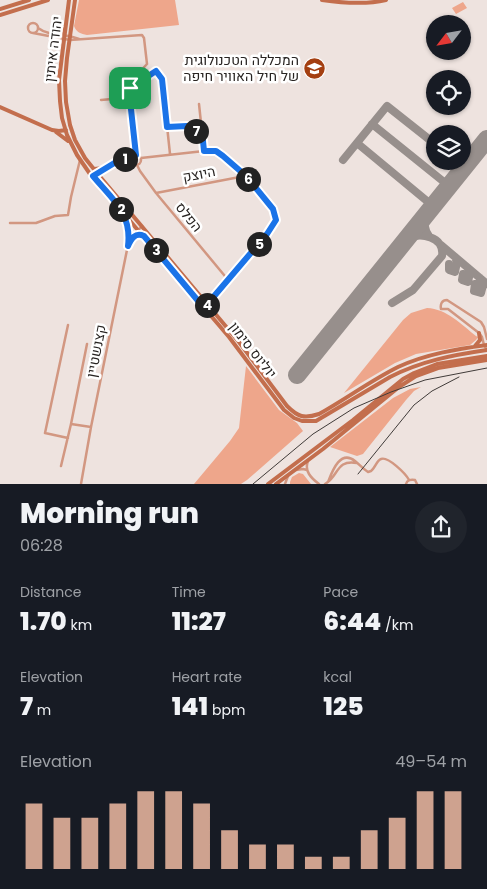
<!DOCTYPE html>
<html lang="en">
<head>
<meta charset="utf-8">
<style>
	body { margin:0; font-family:Poppins,Heebo,sans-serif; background:#20242c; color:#f1f3f6; height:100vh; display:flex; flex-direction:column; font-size:19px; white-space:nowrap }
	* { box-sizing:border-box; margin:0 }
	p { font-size:16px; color:#9ea1a6 }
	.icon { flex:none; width:28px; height:28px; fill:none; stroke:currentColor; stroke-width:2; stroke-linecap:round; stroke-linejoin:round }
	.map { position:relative; height:484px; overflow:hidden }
	.details { display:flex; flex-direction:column; background:#171b24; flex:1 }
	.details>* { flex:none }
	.needle { width:32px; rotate:239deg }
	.tools { position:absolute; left:426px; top:15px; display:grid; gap:10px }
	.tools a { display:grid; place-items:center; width:45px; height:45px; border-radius:50%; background:#171b24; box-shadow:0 1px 4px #0004; font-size:25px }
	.pin { position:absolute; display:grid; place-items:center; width:42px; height:42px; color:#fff; margin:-21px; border-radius:10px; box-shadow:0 2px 8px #0006 }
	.km { position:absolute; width:25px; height:25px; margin:-12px; border-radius:50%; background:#222; color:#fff; font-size:14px; line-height:25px; text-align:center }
	.round { display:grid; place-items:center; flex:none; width:52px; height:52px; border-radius:26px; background:#20242c }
	.headline { display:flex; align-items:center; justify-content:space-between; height:85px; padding:0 20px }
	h1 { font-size:28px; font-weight:800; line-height:38px }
	.metrics { display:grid; grid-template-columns:repeat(3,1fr); gap:8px; height:85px; padding:5px 20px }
	.metrics div { display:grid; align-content:center }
	.metrics b { font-size:25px; font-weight:800 }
	.metrics small { font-size:14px; font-weight:400 }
	.metrics p { font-size:14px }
	.chart { height:140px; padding:10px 20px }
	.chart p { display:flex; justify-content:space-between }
	.chart svg { width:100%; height:90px; margin-top:5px; stroke:#cea28f; stroke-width:6 }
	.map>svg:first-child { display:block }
</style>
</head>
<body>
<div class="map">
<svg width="487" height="484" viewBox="0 0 487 484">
	<rect width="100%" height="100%" fill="#eee3df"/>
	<path fill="#eea68b" d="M79,0H175L179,25L87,35C81,34 76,32 74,26Z
		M463,2L467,8L456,14L452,8Z
		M427,308C447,309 461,324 476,336L478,337L476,340L470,345L416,354L395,363L344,393L403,320L411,313Z
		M246,366L279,410L297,423L303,431L247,480L241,484H194L230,441L239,428Z
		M421,387L414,391L406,400L363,454L357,456L330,447L393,398L410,389Z
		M299,473L303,474L311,484H290V482L292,477Z"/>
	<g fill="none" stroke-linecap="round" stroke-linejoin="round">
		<path stroke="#978f8c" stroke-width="8" d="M372,124L449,186
			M357,143L433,206
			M343,160L387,106L435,144
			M456,161L464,167
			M426,215C424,224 424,229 429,236
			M441,245L487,284
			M449,264V270L455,272L457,262L455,257
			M463,274L462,280L468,282L470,273L468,268
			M475,284L474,291L481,293L483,285L480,278
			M392,303L413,290L442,256C445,236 420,232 406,239"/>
		<path stroke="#978f8c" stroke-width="18" d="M297,375L487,139"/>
		<path stroke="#d29781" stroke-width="2.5" d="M28 28a5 5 0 1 1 10 0a5 5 0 1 1-10 0Z
			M38,28C50,37 66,33 79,39
			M33,33L70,40L142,35L144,38L147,64L120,93L112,99L101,100
			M199,104L204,151
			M167,127L187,126L190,131H202
			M131 160a5 5 0 1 1 10 0a5 5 0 1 1-10 0Z
			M136,155L129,91L130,88L156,71L162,79L170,154
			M141,158L204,151H216L223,156L245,176L262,194L273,209L276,220L267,234L204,308
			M137,165L140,171L156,193L229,281
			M93,177C105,167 116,161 131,159
			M156,193L245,176
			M10,223H36L55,216L68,215L71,197L80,160
			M131,238L142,226
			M487,339L484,327L481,322L447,300C442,300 440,304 441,309H448L479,333L482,337L484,345L487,350
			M71,424L91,427
			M68,438L45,433L68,325
			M308,461C304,471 311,478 319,484
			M61,466L71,424L87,344
			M296,470L303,469L307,470
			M328,482C332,472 340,449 355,461C360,465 363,469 368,472L371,471C375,468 377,460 381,459C388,456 406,474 409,480
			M81,484L91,427L128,245
			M285,484L288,476
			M325,484C339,476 336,459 357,463
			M406,484C407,480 411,479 415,480L417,484"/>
		<path stroke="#c36e4d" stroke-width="4" d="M69,0L59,80L60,101L62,118L67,135L77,155L90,174L229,337L284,410L294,418L302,421H316L390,377C421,361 453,355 487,350
			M75,0L67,58L65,81L66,102L70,125L75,140L85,158L97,173L239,342L287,406C298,417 304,419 319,414C346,399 370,381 398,367C426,354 457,349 487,345
			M322,0C343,3 365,5 386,0
			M0,9L29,0
			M0,15L48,0
			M59,34L64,29
			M0,107L52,130L59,131L66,130
			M56,132L68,141
			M94,169L104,168
			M124,214L129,230L128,246
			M131,239L138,235H142
			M212,309L211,305L213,299
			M475,346L480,340L479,333
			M268,484L353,420L403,379L414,373L437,364L487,356
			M276,484L323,449L399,387L416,376L438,368L487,360"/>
		<path stroke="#403b39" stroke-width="1" d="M358,474L414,405L432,391L459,377
			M253,484L313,434L354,408L391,392L425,380L487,368"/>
	</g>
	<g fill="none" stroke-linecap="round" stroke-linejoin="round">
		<defs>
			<path id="route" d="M156,71L162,79L167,127L187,126L190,131H202L204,151H216L223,156L246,176L273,209L276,220L267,234L204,308L144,236C135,232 131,239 128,246C132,213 113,200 93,176L116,162L131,159L133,156L136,155L129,91L130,88Z"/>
		</defs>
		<use href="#route" stroke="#fff" stroke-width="10"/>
		<use href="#route" stroke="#1a73e8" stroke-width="6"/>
	</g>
	<defs>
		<symbol id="university-disc" viewBox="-11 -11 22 22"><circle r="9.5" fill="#a43f11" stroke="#fff"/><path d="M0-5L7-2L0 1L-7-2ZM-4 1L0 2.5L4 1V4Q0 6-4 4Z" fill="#fff"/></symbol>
	</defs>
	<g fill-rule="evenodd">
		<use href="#university-disc" x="302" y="56" width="25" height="25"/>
	</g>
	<g text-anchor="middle" stroke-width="5" stroke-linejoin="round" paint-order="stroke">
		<g font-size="14" fill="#282422" stroke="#fff">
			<text transform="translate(53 49) rotate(-83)" y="5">יהודה איתין</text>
			<text transform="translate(199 174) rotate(-11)" y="5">היוצק</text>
			<text transform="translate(189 217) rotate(51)" y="5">הפלס</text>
			<text transform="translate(253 350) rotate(52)" y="5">יוליוס סימון</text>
			<text transform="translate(96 351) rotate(-79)" y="5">קצנשטיין</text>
		</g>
		<g font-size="14" fill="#282422" stroke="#fff" text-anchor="end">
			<text x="299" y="65">המכללה הטכנולוגית<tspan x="299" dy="16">של חיל האוויר חיפה</tspan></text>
		</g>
	</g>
</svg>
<div class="tools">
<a><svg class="needle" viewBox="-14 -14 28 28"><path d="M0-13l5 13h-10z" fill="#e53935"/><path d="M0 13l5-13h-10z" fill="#9ea1a6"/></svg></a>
<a><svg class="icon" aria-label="locate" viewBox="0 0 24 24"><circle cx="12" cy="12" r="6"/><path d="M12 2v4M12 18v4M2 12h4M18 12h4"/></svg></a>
<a><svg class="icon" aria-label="layers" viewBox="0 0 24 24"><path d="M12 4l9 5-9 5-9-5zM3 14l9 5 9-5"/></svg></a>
</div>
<div class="pin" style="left:130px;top:88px;background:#1e9e55"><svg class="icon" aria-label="arrive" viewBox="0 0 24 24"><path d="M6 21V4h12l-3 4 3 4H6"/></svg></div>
<b class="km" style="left:125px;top:159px">1</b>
<b class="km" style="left:121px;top:209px">2</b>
<b class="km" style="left:156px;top:250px">3</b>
<b class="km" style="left:207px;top:305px">4</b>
<b class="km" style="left:259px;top:244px">5</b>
<b class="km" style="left:248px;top:179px">6</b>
<b class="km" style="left:196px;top:131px">7</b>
</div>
<section class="details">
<div class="headline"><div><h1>Morning run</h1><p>06:28</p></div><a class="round"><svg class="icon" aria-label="share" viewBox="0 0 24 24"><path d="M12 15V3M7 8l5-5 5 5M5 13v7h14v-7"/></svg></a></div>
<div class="metrics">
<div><p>Distance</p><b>1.70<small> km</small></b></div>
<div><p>Time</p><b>11:27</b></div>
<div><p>Pace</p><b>6:44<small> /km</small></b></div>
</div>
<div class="metrics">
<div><p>Elevation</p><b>7<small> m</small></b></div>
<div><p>Heart rate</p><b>141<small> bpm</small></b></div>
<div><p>kcal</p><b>125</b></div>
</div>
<div class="chart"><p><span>Elevation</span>49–54 m</p>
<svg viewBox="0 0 160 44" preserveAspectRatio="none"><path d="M5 44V12M15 44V19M25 44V19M35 44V12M45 44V6M55 44V6M65 44V12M75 44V25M85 44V32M95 44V32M105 44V38M115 44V38M125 44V25M135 44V19M145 44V6M155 44V6"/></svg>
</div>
</section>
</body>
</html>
